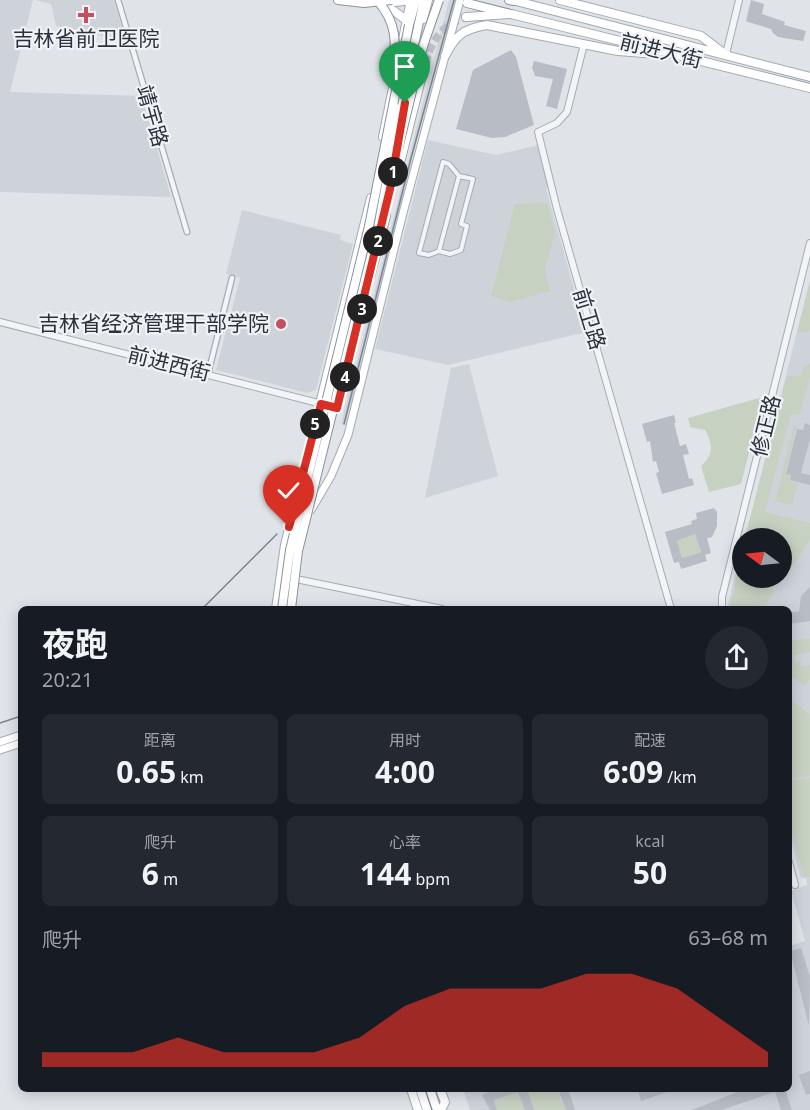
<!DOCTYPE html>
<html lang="zh">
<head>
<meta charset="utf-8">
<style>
	body { margin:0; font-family:"Noto Sans","Noto Sans SC",sans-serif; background:#242831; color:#f1f3f6; height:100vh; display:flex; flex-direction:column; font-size:22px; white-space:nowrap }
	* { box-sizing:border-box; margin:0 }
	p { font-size:20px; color:#9ea1a6 }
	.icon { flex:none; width:33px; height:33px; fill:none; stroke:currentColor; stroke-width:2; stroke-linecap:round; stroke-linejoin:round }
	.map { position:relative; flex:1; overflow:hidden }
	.drawer { position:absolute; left:18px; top:606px; width:774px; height:486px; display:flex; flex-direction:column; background:#171b24; border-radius:9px; box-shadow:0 3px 15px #0003 }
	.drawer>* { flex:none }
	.needle { width:39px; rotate:285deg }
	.tools { position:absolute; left:732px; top:528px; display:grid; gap:12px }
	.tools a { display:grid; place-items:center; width:60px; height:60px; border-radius:50%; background:#171b24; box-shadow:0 3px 15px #0003; font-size:30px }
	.pin { position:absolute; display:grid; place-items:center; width:51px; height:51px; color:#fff; margin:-62px -26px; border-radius:50% 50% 50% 0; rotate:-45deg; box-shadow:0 0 6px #0007 }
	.pin .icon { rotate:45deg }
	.km { position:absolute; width:30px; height:30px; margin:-15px; border-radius:50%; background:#222; color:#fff; font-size:16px; line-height:30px; text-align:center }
	.round { display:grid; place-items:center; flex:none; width:63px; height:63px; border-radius:32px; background:#242831 }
	.summary { display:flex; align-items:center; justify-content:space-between; height:102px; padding:0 24px }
	h1 { font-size:33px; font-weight:700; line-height:45px }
	.metrics { display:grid; grid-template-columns:repeat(3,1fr); gap:9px; height:102px; padding:6px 24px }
	.metrics div { display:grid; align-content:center; border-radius:9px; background:#242831; text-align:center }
	.metrics b { font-size:30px; font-weight:700 }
	.metrics small { font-size:16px; font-weight:400 }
	.metrics p { font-size:16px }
	.chart { height:168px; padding:12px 24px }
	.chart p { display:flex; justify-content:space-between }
	.chart svg { width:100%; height:108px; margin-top:6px; fill:#d93025; opacity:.7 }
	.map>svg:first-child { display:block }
</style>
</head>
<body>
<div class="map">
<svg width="810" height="1110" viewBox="0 0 810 1110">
	<rect width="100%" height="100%" fill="#e0e4e8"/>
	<path fill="#ced3da" d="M0,0H33L10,92L142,96L171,197L0,192Z
		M35,0H114L126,41L56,26L51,4Z
		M449,0H456L417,141L347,425L341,424Z
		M428,140L496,155L539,145L548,187L546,188L586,332L448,365L375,349Z
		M242,210L341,235L340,240L353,244L316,390L307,393L216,370L240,278L226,274Z
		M810,280V1110H470L463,1089H789V946L805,941L791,891L807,885L806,878H801L789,832V609H729L728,605L742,547V578H782V538H745Z
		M469,364L498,476L425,498L451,368Z"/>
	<path fill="#c6d1c2" d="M547,203L555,233L545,269L550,291L510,302L491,296L515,204Z
		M810,281V331L797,333Z
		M810,364V376L800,415L791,414L765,512L810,523V541L791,568H782V538H745L787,376H800L804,366Z
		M763,397L741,484L709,492L701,466C714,455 713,444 705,430L690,427L688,418Z
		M794,425H797L785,474L790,476L789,481L798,483L792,505L775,501Z
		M695,534L701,552L682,558L677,541Z
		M742,550V578H774L771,586L774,592L763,609H730Z
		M810,638V652L794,655L795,662H800V666L810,665V679L805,686L789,675V641Z
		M789,699L810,714V776L789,779Z
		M810,778V877L804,876L789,822V780Z
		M525,1089H558L561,1101L569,1110H534Z
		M520,1091L525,1110H497L495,1103L492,1104L491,1101Z"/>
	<path fill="#b8bdc5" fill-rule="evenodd" d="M751,0L764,4L762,14L785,22L784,25L806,31L803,41L778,37L773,33L771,29L748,22L746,21Z
		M511,50L516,57L534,125L505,137L492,138L456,129L473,70Z
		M534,61L567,69L557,109L546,106L553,79L535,76L532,67Z
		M674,415L676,423H674L680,446L686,444L689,454L683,455L689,479L692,478L694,485L662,494L656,473L659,472L656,461L653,462L650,441L647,442L642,424Z
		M805,423L810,425V439L801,473L810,475V485L790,480L791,475L786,474L797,429L803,430Z
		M714,508L717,512V526L712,537L707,538L711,553L705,555L707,561L681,569L679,562L674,563L665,532L692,524L691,521L697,519L696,513ZM695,534L701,552L682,558L677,541Z
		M810,587V621L789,624V613L799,611L801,596Z
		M801,948L810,977L809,1026L790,951Z
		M810,1071V1094L806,1095L799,1075Z
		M497,1089H527L534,1110H525L518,1092L494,1100L497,1110H490L482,1095Z
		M558,1089H568L575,1110H566Z
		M638,1089H673V1090L641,1101Z
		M745,1089L746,1091L785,1089L792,1110H781L775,1092L721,1110H692Z"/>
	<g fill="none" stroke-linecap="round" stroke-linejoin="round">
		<path stroke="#bcc0c6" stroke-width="8" stroke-dasharray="8 4" stroke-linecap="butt" d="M425,63C432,41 442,24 466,17"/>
		<defs>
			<path id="pedestrian" d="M443,162L449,164L459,176L439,251L429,255L419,253Z
				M439,251L450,254L461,250L467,226L461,224L473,179L459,176"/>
			<path id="minor" d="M118,0L187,232
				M208,374L232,278"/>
			<path id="tertiary" d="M584,44L567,112L557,123L538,132L557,209L671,609
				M726,54L739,0
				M0,322L322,404
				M296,579L442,609
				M722,609V597L810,243
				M789,862L795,885"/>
			<path id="secondary" d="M311,510L331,476L348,435L403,213L460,0
				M0,742L21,735
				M0,750L21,743"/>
			<path id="primary" d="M512,0L810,77
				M560,0L701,36L722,52
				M384,3L414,0
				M381,5L394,11L406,20
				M466,17L511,14L810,88
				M423,19L428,0
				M445,56C456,35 463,29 487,25L618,51L657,54
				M383,137L411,0
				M396,179L425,63
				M383,219L396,151
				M370,277L386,216
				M360,315L370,274
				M276,609L285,545L371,198
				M411,1089L418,1110
				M440,1089L445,1102L441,1110"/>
			<path id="trunk" d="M338,0L364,3
				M509,0L514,1
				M467,3L511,14
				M409,25L416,0
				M400,108L424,0
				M420,1089L427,1110
				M430,1089L436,1107"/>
		</defs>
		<use href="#pedestrian" stroke="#a6abb2" stroke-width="6"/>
		<use href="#minor" stroke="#a6abb2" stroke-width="7"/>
		<use href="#tertiary" stroke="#a6abb2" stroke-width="8"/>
		<use href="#secondary" stroke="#a6abb2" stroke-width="9"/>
		<use href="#primary" stroke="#a0a9b3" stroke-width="10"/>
		<use href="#trunk" stroke="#89929e" stroke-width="10"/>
		<use href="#pedestrian" stroke="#f3f4f7" stroke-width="4"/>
		<use href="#minor" stroke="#f3f4f7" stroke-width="4.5"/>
		<use href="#tertiary" stroke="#f3f4f7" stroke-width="6"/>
		<use href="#secondary" stroke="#fff" stroke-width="7"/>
		<use href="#primary" stroke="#fff" stroke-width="8"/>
		<use href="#trunk" stroke="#fff" stroke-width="8"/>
		<path stroke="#7b8491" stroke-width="1.5" d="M344,424L410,162L454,0
			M202,609L277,534
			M0,723L21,716"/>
		<defs>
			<path id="trunk-bridge" d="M377,0C400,26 395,47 393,80
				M364,3L392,0
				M396,157L423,46L439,0
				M282,609L290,550L369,226L409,25
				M291,609L298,551L378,228L400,108"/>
		</defs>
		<use href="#trunk-bridge" stroke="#89929e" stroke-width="10" stroke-linecap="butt"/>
		<use href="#trunk-bridge" stroke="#fff" stroke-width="8"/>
	</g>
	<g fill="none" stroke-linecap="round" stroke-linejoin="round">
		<defs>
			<path id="route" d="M289,527L321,404L337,408L390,189L405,103"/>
		</defs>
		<use href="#route" stroke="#fff" stroke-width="12"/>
		<use href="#route" stroke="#d93025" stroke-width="8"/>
	</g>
	<g fill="#c54e64" stroke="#f0f2f6" stroke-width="2">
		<path d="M83 6h6v6h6v6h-6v6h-6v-6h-6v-6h6z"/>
		<circle cx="281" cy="324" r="6"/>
	</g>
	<g text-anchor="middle" stroke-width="4.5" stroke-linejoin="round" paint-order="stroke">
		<g font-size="21" fill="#2a323e" stroke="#f0f2f6">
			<text x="86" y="46">吉林省前卫医院</text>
			<text x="269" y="331" text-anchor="end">吉林省经济管理干部学院</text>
		</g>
		<g font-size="21" fill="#2a323e" stroke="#f0f2f6">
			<text transform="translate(661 51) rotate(14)" y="7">前进大街</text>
			<text transform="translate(152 116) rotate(74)" y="7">靖宇路</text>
			<text transform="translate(589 319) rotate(73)" y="7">前卫路</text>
			<text transform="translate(169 364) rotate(14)" y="7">前进西街</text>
			<text transform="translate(766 426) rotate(-76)" y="7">修正路</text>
		</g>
	</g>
</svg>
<div class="tools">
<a><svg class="needle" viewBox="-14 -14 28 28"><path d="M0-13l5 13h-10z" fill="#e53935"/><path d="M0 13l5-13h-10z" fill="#9ea1a6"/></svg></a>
</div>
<div class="pin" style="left:405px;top:103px;background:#1e9e55"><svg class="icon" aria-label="arrive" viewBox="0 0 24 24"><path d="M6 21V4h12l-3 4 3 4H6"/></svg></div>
<div class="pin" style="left:289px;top:527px;background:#d93025"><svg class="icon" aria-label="check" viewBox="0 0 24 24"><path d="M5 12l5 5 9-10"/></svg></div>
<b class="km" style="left:393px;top:172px">1</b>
<b class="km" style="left:378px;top:241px">2</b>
<b class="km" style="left:362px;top:309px">3</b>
<b class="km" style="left:345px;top:377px">4</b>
<b class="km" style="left:315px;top:424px">5</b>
<section class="drawer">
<div class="summary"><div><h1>夜跑</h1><p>20:21</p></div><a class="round"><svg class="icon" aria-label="share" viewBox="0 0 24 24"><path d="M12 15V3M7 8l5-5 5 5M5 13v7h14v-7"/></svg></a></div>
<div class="metrics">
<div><p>距离</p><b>0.65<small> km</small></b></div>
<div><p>用时</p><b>4:00</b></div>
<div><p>配速</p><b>6:09<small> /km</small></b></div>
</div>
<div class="metrics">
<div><p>爬升</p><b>6<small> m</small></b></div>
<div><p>心率</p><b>144<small> bpm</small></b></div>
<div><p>kcal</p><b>50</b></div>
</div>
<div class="chart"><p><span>爬升</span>63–68 m</p>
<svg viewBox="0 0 160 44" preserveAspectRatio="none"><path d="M0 44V38L10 38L20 38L30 32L40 38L50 38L60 38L70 32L80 19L90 12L100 12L110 12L120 6L130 6L140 12L150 25L160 38V44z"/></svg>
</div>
</section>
</div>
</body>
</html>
